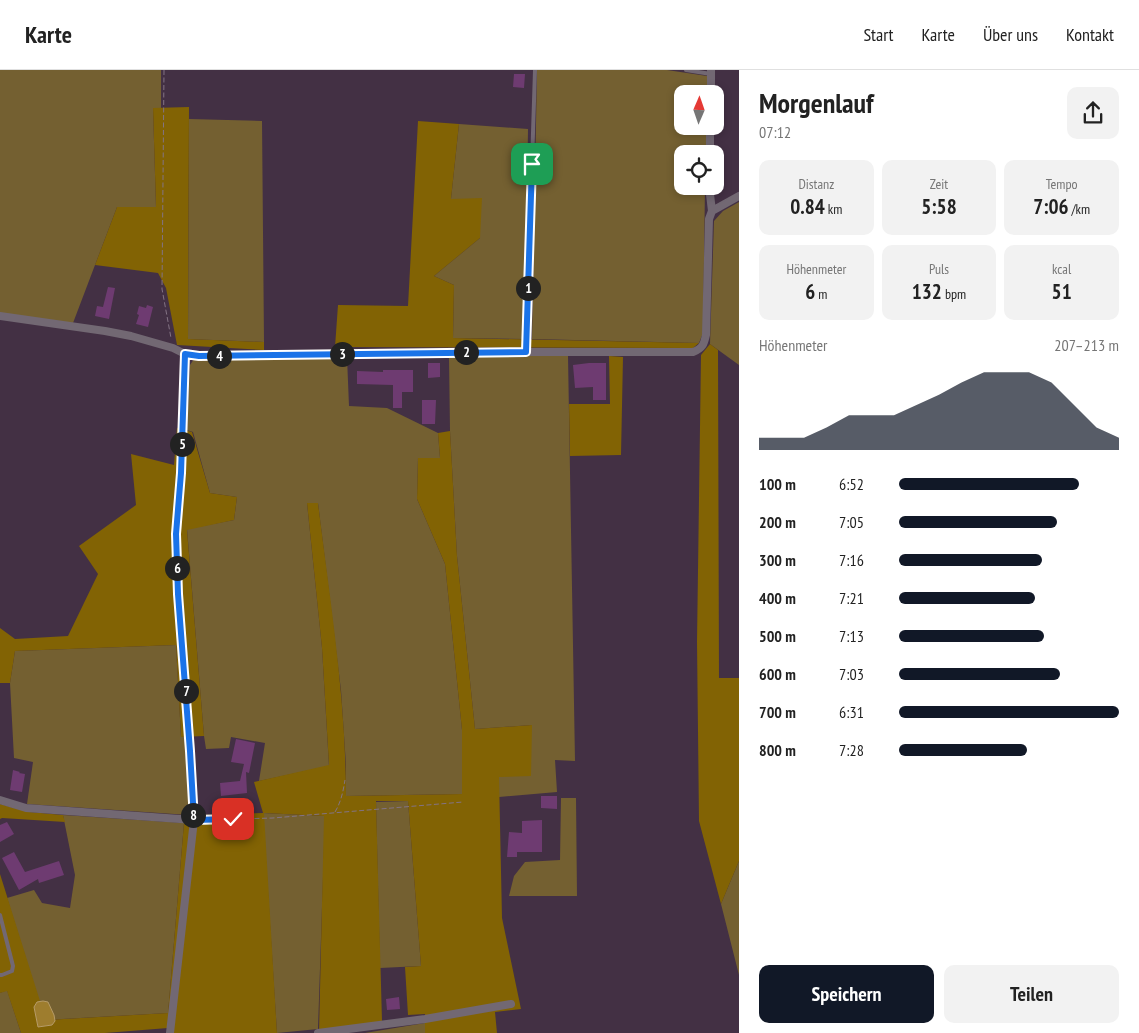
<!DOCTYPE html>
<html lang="de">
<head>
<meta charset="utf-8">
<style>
	body { margin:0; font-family:"PT Sans Narrow",sans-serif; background:#f2f2f2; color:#222; height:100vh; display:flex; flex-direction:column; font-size:19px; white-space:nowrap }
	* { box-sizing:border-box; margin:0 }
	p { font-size:16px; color:#767676 }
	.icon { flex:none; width:28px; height:28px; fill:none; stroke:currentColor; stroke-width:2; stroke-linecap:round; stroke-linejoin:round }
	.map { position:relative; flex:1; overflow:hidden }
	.side { display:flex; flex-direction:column; background:#fff; width:400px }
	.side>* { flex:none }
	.needle { width:32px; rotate:2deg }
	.fabs { position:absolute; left:674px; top:15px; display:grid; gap:10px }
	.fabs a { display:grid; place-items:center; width:50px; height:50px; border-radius:10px; background:#fff; box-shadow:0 2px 8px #0003; font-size:25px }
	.pin { position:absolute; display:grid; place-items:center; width:42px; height:42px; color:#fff; margin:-21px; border-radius:10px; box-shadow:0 2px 8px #0006 }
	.km { position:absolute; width:25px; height:25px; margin:-12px; border-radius:50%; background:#222; color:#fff; font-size:14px; line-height:25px; text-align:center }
	.round { display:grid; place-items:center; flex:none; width:52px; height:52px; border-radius:10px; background:#f2f2f2 }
	.overview { display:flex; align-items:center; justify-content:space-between; height:85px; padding:0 20px }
	h1 { font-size:28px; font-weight:700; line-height:38px }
	.stats { display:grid; grid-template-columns:repeat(3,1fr); gap:8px; height:85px; padding:5px 20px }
	.stats div { display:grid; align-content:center; border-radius:10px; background:#f2f2f2; text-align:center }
	.stats b { font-size:21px; font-weight:700 }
	.stats small { font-size:14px; font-weight:400 }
	.stats p { font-size:14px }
	.chart { height:140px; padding:10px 20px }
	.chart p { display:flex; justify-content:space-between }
	.chart svg { width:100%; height:90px; margin-top:5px; fill:#111827; opacity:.7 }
	.button { display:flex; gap:10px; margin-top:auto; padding:10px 20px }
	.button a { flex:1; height:58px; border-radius:10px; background:#111827; color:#fff; font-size:20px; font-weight:700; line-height:58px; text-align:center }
	.button a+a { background:#f2f2f2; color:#222 }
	ul { padding:0 20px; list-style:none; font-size:16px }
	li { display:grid; grid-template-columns:80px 60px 1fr; align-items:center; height:38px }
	li i { height:12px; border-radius:6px; background:#111827 }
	header { display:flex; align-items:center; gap:30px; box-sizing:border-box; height:70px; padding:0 25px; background:#fff; border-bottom:1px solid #e0e0e0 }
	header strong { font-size:24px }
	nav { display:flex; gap:28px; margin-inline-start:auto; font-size:18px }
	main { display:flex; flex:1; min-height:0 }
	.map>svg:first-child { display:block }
</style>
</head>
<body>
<header>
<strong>Karte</strong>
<nav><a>Start</a><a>Karte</a><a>Über uns</a><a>Kontakt</a></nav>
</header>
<main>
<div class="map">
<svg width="739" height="963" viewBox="0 0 739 963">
	<rect width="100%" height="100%" fill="#433044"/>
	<path fill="#746031" d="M0,0H161V38H153L156,137H117L73,253L0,243Z
		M537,0H667L707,6V24H682V56H706V84H682V116H705L703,263L699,273L532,269Z
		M189,49L262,51L264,272L188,269Z
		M459,54L528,59L525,269L453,268L454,215L434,206L480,168L451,129Z
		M739,132V295L710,274L714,151L723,141Z
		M449,286H568L575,691L555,690L557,722L499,727V707L532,655L475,659L457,486L450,361Z
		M347,287L349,336L387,338L438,363L440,388H418L417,429L445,494L462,660V724L346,726V695L341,620L318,433H307L322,578L329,696L259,711L265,673L231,667L229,678L206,679L204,666L187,459L234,450L237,427L210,423L193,362L187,360L190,295L194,289L205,288Z
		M176,575L181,667H185L189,745L27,734L33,692L14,688L10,613L15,581Z
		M561,728H576L577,826H509L514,806L525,792L560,790Z
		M408,731L421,896L380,898L376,732Z
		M263,743L325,746L318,959L277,963Z
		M63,745L184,753L168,943L45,950L7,828L34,820L42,833L70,838L75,805Z
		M739,791V905L721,834Z
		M7,920L21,963H0V923Z
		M425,953V963H365Z"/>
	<path fill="#826304" d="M189,37L188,269L264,272V280L177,275L166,218L158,203L95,195L117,137H156L153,38Z
		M418,51L459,54L451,129L482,128L480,168L434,206L454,215L453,268L699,273L693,278L335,277L338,235L408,236Z
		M710,274L718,280L719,608H739V791L721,834L699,751L697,572L701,285Z
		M609,286L623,287L621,385L570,386L569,334H610Z
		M177,358L192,362L210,423L237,427L234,450L187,460L204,666L181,667L176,575L15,581L10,613H0V558L15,569L68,566L98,504L79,476L136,435L131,384L174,395Z
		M450,361L457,486L475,659L532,655L531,706L499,707L502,848L521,939L495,942L497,963H425V944L408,945L405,897L421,896L408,731H376L382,951L319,963L324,746L264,743L277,963H169L168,958L105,963H21L7,921L0,923V804L46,950L168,943L184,753L197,756L199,745L263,743L254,712L329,695L322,578L307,433H318C330,530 346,628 346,726L462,724V660L445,494L417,429L418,388H440L438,363Z
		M0,734L29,742L63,745L65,752L2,748L0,749Z"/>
	<path fill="#9e7d2e" stroke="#b69b68" d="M43,931L48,932L54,945L55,951L52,955L38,957L34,937L37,932Z"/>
	<path fill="#6e3b71" d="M514,4H525L524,18L513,17Z
		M108,217L115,218L109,249L95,246L97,236L103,237Z
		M147,235L153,237L148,257L136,254L139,245L137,244L139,236L146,238Z
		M428,293H440V307L428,308Z
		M589,293H606V330H593V317L575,318L573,295Z
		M383,300H413V322H402V338H393V315L357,314V301L383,302Z
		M422,330H436L435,354H422Z
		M236,669L255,673L249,703L246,702L247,723L221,726L220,713L240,711L244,694L231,692Z
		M13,700L20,702L19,703L25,704L22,722L10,720Z
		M541,726H557V739L541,738Z
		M542,750V782H517V787H507L509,762L522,763V751Z
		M7,752L14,764L0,772V755Z
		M14,782L25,802L59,791L64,805L39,813L38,809L19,820L2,788Z
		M399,927L400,939L387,940L386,929Z"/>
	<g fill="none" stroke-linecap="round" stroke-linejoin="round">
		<path stroke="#837384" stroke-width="1" stroke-dasharray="5 2.5" stroke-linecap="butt" d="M164,0L162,219L171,268
			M335,742C341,732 343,722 345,710
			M202,750L273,748L463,732"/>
		<path stroke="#726873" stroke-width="4" d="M686,0L711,4
			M526,282L535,0
			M0,845L13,896L12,901L2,905H0"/>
		<path stroke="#726873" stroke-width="8" d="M711,24V0
			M710,84V56
			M709,116L712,141
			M0,246L105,261L131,266L173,278L185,284L199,286L526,282H693C703,278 704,274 706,265L709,149L712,141L739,126
			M0,730L26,738L194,750
			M170,963L194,750L190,681L178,524L176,464L181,403L185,284
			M318,963L425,949L511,934"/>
	</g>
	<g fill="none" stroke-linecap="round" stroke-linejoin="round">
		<defs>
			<path id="route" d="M233,749L194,750L190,681L178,524L176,464L181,403L185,284L199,286L526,282L532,94"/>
		</defs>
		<use href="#route" stroke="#fff" stroke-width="10"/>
		<use href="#route" stroke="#1a73e8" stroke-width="6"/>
	</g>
</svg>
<div class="fabs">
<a><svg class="needle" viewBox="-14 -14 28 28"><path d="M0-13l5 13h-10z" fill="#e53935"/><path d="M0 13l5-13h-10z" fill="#767676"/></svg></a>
<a><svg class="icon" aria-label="locate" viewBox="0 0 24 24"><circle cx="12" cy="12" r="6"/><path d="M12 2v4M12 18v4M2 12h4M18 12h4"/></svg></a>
</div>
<div class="pin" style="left:532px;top:94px;background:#1e9e55"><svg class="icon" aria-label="arrive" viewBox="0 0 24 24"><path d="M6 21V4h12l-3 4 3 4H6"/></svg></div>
<div class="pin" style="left:233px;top:749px;background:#d93025"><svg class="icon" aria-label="check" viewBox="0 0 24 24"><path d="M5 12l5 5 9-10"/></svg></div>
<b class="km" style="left:528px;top:218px">1</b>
<b class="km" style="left:466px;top:282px">2</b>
<b class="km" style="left:342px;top:284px">3</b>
<b class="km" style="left:219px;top:286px">4</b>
<b class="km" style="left:182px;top:374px">5</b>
<b class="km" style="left:177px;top:498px">6</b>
<b class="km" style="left:186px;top:621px">7</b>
<b class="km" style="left:193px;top:745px">8</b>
</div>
<section class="side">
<div class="overview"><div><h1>Morgenlauf</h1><p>07:12</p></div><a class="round"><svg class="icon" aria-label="share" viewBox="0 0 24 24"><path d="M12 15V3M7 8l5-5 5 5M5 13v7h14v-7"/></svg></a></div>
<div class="stats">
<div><p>Distanz</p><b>0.84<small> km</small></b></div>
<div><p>Zeit</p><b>5:58</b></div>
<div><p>Tempo</p><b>7:06<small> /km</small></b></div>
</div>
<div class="stats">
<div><p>Höhenmeter</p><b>6<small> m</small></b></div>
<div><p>Puls</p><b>132<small> bpm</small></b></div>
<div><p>kcal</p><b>51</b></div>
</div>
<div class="chart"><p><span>Höhenmeter</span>207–213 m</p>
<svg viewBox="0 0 160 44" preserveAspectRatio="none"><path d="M0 44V38L10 38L20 38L30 33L40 27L50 27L60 27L70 22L80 17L90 11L100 6L110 6L120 6L130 11L140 22L150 33L160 38V44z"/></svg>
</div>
<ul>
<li><b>100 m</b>6:52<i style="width:82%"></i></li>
<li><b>200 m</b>7:05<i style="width:72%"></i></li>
<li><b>300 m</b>7:16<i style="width:65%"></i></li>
<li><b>400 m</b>7:21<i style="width:62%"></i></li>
<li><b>500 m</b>7:13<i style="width:66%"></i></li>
<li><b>600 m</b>7:03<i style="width:73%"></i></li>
<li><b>700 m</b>6:31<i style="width:100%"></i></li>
<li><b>800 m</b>7:28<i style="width:58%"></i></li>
</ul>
<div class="button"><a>Speichern</a><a>Teilen</a></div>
</section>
</main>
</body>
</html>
